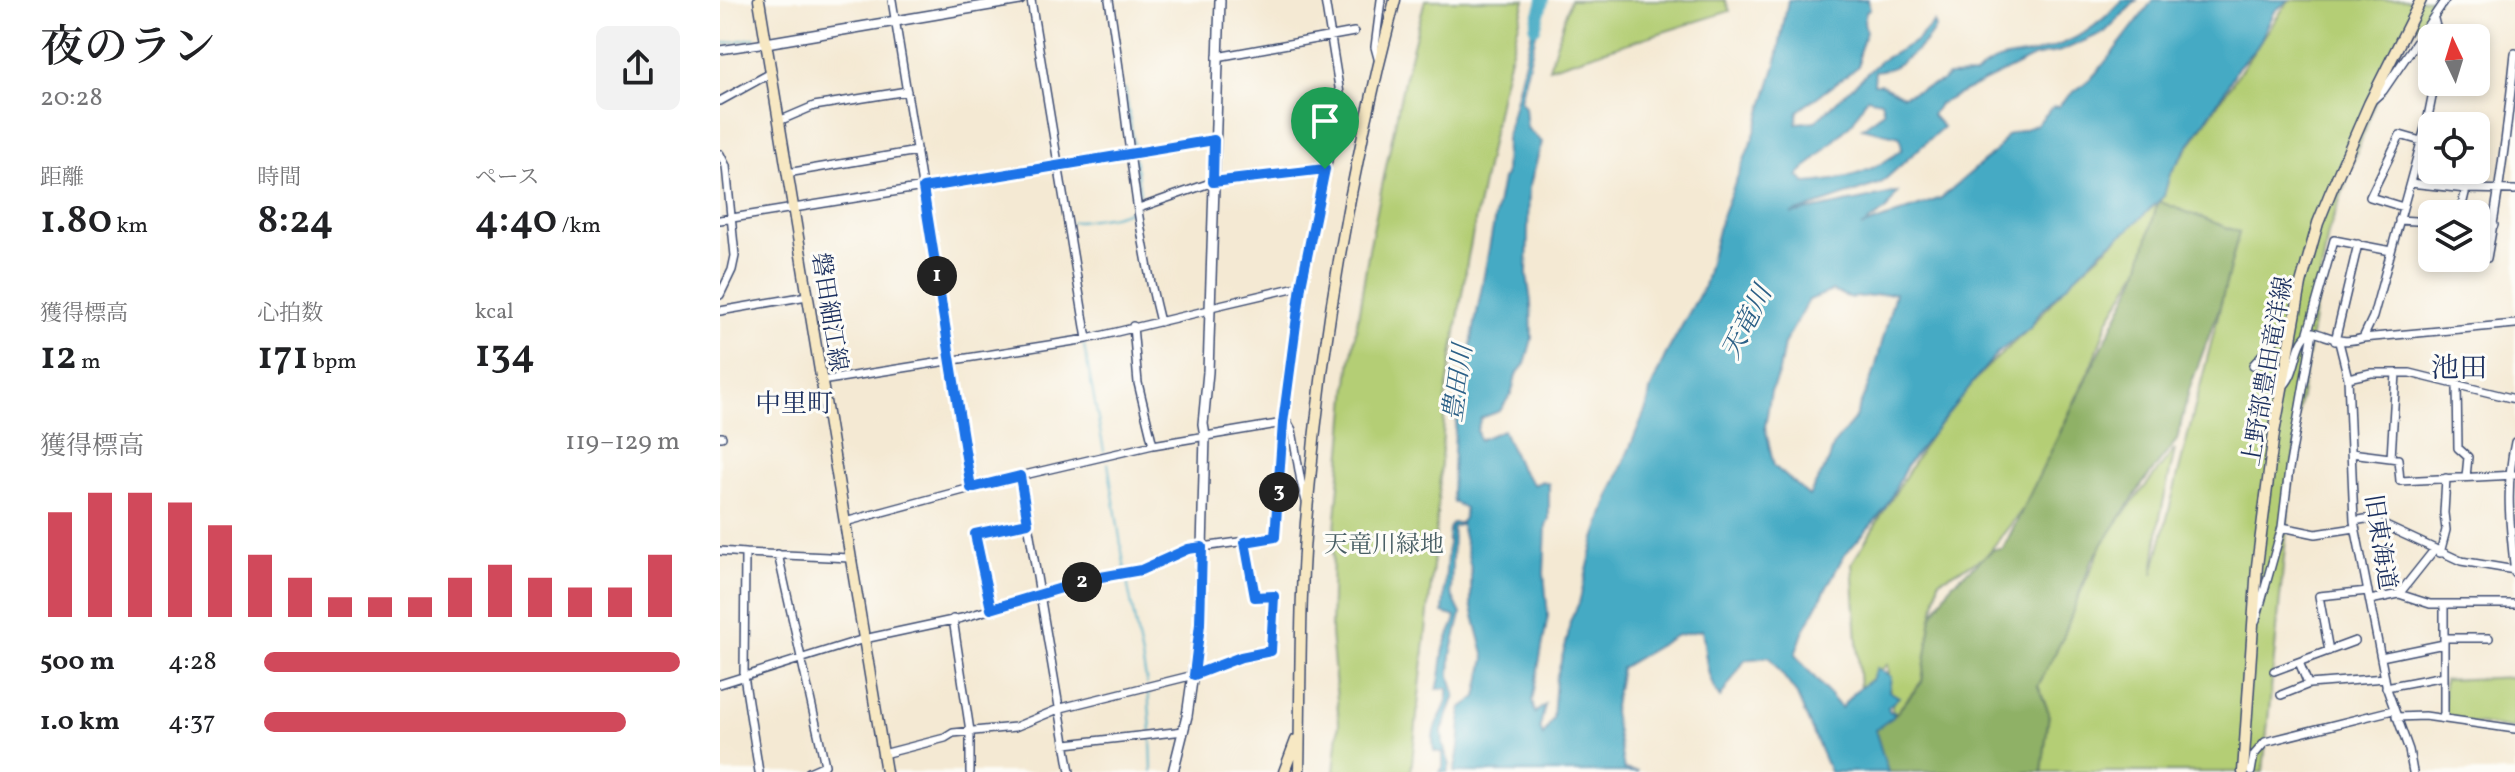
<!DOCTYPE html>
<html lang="ja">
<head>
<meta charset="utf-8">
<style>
	body { margin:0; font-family:Vollkorn,"Noto Serif JP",serif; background:#f2f2f2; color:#202124; height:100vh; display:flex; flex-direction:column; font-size:30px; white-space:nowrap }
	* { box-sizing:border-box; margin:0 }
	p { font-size:26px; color:#757577 }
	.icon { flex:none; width:44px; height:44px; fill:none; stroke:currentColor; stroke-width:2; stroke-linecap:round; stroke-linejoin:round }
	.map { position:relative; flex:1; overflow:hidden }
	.drawer { display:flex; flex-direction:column; background:#fff; width:720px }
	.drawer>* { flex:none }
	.needle { width:52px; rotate:356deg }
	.buttons { position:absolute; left:1698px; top:24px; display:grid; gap:16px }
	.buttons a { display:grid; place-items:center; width:72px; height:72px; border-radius:12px; background:#fff; box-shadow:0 4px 12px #0003; font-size:40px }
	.pin { position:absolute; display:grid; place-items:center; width:68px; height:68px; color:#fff; margin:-82px -34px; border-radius:50% 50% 50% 0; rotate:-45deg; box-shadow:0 0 8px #0007 }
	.pin .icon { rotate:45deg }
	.km { position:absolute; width:40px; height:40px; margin:-20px; border-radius:50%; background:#222; color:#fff; font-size:22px; line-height:40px; text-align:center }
	.round { display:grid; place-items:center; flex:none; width:84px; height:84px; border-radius:12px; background:#f2f2f2 }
	.head { display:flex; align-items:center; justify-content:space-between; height:136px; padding:0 40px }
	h1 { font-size:44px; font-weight:600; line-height:60px }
	.figures { display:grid; grid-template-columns:repeat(3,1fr); gap:12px; height:136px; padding:8px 40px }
	.figures div { display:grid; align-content:center }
	.figures b { font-size:40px; font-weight:600 }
	.figures small { font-size:22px; font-weight:400 }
	.figures p { font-size:22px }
	.chart { height:224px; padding:16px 40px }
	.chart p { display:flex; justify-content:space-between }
	.chart svg { width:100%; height:144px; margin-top:8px; stroke:#d1495b; stroke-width:6 }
	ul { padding:0 40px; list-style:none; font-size:26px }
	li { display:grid; grid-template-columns:128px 96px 1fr; align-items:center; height:60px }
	li i { height:20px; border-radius:10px; background:#d1495b }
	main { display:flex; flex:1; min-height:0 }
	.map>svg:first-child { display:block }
</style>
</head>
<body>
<main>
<section class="drawer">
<div class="head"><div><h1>夜のラン</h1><p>20:28</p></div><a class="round"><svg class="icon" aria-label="share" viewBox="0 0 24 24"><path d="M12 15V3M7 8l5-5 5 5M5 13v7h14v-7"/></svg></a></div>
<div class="figures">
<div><p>距離</p><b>1.80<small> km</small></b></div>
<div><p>時間</p><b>8:24</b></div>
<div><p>ペース</p><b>4:40<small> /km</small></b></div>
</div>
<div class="figures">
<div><p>獲得標高</p><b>12<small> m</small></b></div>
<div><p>心拍数</p><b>171<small> bpm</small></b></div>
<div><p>kcal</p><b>134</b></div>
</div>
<div class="chart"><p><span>獲得標高</span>119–129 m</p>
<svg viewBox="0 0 160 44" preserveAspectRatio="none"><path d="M5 44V12M15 44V6M25 44V6M35 44V9M45 44V16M55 44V25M65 44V32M75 44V38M85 44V38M95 44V38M105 44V32M115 44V28M125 44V32M135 44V35M145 44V35M155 44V25"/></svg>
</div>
<ul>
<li><b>500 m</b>4:28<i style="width:100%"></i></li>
<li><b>1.0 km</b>4:37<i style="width:87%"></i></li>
</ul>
</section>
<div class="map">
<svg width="1795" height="772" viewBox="0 0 1795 772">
	<rect width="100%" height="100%" fill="#fdfcf7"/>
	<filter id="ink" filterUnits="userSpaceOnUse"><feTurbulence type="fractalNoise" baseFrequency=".0125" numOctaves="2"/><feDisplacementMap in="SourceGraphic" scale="16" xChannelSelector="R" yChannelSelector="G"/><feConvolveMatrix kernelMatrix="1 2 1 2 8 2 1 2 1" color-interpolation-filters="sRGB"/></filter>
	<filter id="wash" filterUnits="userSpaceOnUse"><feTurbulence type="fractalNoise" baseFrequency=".006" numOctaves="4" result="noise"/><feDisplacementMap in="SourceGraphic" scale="32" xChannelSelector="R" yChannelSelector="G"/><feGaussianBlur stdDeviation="1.8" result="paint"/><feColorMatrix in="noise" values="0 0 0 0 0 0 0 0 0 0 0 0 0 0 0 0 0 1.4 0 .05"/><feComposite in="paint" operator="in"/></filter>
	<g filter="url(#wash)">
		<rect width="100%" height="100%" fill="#f4e9d3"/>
		<path fill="#b4ce74" stroke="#687e69" stroke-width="2" d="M705,0H805L782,88L748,257L726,394L714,556L691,772H614L619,723L611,633L613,551L629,373L649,249L684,80Z
			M850,0H1005L1010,11L829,68Z
			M1569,0H1717L1669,63L1608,233L1578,414L1543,772H1322L1329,713L1318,686L1386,536L1455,449L1440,517L1433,574L1519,232L1439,202L1422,264L1388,320L1374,360L1306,505L1265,557L1219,580L1202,681L1173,717L1168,664L1140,689L1132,563L1220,420L1266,368L1310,328L1346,285L1438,202L1450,174Z
			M1795,677V729L1724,719V680Z"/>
		<path fill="#8fb166" stroke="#557062" stroke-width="2" d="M1438,201L1519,232L1500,306L1469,390L1457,440L1423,483L1371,562L1343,638L1318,686L1329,713L1322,772H1167L1155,729L1173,717L1202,682L1212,616L1232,584L1274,549H1283L1417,276Z"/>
		<path fill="#45aac4" stroke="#306c91" stroke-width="2" fill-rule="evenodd" d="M1068,0H1148L1150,9L1146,11L1144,22L1146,32L1139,53V66L1078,111L1076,123L1096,121L1160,61L1196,41L1214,22L1215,28C1206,44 1189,58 1173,67C1167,71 1162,69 1155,71L1154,84H1160L1183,96L1221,82L1228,76L1255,75C1276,54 1293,59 1318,52C1357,41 1376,28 1403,0H1417L1385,32L1341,51L1314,57L1219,104L1212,115L1223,127L1161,183L1071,214L1178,192L1166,210L1141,227L1221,198L1276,151L1287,135L1316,125L1333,107L1339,106C1344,97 1368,83 1377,72C1396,49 1415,24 1433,0H1569L1555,11L1537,47L1518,67L1501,97L1450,174L1444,196L1408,230L1382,250L1320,312L1310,328L1276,354L1187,465L1165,509L1123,557L1084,630L1075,655L1121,708L1134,692L1152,679L1157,668L1171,677L1169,691L1179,697L1168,707L1170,712H1174L1173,717L1155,730L1168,772H1110L1076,693L1049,657L1025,660L1000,698C985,677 986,654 982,630L955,636L901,668L893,712L904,769L918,772H734C740,751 741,730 741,708L757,697L765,658L751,604V569L741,524L733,527L731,593L741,614L731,655L730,675L735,695L722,731L723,745L730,765L727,772H720L723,767V753L714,751C708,722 730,713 728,688L717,689C722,675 721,662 724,649C727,637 734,628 736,617L723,613L729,529L732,523H740L744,518L745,508L733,502L732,493L735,430L782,179L785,176L786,139L816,14L821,13L800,100L805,107L807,128L822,142L809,188L807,274L811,302L812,339L805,364L796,375L792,392L780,411L761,418L757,430L759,440L783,430L799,467L814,485L822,481L829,484V519L826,526L824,573L828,616L812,701L815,713L825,705L820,727L823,736L833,718L836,679L848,636L850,621L859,603L874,542L890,495L928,404L930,391L945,356L984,286L1001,218L1034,135L1056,64ZM1147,98L1161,101L1164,112L1142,128L1180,137L1182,149C1156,172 1120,181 1086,183L1078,176L1133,122ZM1112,291L1131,298L1175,293L1155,369L1134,420L1114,444L1109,460L1089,496L1054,466L1045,427L1051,391L1059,372L1064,344L1089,300Z"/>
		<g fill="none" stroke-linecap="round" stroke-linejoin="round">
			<path stroke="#45aac4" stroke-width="2" d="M53,37L169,17
				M0,44L35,38
				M405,89L414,147
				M415,158L420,194
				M352,222L393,216L413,210
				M364,346L384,451
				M388,463L405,570
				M406,576L427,684
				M28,680L44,772
				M428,689L431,731
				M431,738L432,772"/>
			<path stroke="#45aac4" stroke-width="12" d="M815,28L823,0"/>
		</g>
	</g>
	<g filter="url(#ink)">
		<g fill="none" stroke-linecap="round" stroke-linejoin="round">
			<defs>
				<path id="minor" d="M172,0L251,488L300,476L350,772
					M311,0L367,339
					M389,0C407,107 413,217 440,322
					M1714,19L1719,38
					M0,50L46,43
					M497,57L634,32
					M659,62L655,47L661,0
					M1654,99L1663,91L1725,0
					M0,101L51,73
					M59,121L94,106L187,91
					M0,154L6,166L15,256L12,270L0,295
					M67,173L197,151
					M1690,183L1746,189L1795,190
					M1683,207L1650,197L1680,135L1701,141
					M419,208L493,182L605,169
					M1740,214L1746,189
					M0,220L494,140
					M1679,220L1712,222
					M1756,224L1774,225
					M1756,257L1767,258C1780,190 1788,122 1795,53
					M0,311L87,296
					M413,326L418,383L433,445
					M1588,332L1614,240L1671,251
					M1593,332C1612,337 1622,345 1643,338L1795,324
					M1643,338L1653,317L1708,117L1715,82
					M1615,341L1638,244
					M1619,342L1628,378L1634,521L1667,689L1689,750L1693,772
					M1533,365L1574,318
					M1628,378L1651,373H1690L1795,399
					M101,381L367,339L489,310L491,307L581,286
					M1737,385L1738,448L1748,457L1746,477
					M1561,388C1579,375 1573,342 1591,332
					M0,437H2
					M1795,442C1785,487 1790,527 1795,573
					M1631,453L1678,459L1680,481L1795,475
					M1671,458L1676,373
					M300,476L433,445L563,423H568L572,430L581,482L586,501
					M1634,521L1645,519L1657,522L1741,561L1795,570
					M125,522L251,488
					M1562,527L1596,534L1635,528
					M0,551L25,553
					M1720,553L1726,530L1724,513L1726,478
					M58,554L105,765L89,772
					M1679,594L1714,550
					M1650,600L1679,594L1710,604H1795
					M1724,604V719
					M271,609L255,534L308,523
					M233,619L250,731V772
					M1536,620L1562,527L1569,469L1593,332
					M1724,638H1769
					M1609,651L1599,596L1648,591
					M1661,657L1724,644
					M1579,662L1588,684
					M1554,671L1635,641
					M0,684L144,639L242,618L375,578L421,570L468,549L555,537L563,423L581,286L621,100L605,0
					M1666,687L1724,676
					M1561,695L1589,684L1665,678
					M1676,717L1705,716L1795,729
					M346,744L464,731
					M163,754L225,738L233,733L295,727L341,708L474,675L521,657L551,651L554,596L535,597L525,542
					M39,772L24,676L25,553L130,558
					M1531,772L1534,755L1545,742L1673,710"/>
				<path id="tertiary" d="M46,43L300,0
					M453,772L467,716L480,624L485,436L483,424L488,372L500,0"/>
				<path id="secondary" d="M39,0L166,772
					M564,772L576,740
					M579,772C581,682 579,590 588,500C603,331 632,164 675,0
					M1523,772L1537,566L1554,433L1581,284L1598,223L1611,191L1649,104L1701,0"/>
			</defs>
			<use href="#minor" stroke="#3c4b70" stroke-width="10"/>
			<use href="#tertiary" stroke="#3c4b70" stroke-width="12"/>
			<use href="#secondary" stroke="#3c4b70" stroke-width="13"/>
			<use href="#minor" stroke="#fff" stroke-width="7"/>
			<use href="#tertiary" stroke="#fff" stroke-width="9"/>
			<use href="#secondary" stroke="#f7e8c3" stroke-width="10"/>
		</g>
	</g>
	<g fill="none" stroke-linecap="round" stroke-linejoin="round" filter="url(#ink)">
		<defs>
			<path id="route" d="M494,140L493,182L605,169L581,286L563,423L555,537L525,542L535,597L554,596L551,651L521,657L474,675L480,624L482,547L468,549L421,570L375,578L271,609L255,534L308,523L300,476L251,488L203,188Z"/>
		</defs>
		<use href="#route" stroke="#fff" stroke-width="16"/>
		<use href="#route" stroke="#1a73e8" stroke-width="10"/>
	</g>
	<g text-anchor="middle" stroke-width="6" stroke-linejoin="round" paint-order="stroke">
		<g font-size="24" fill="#1b2f5e" stroke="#fdfcf7">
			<text transform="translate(110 312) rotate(81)" y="8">磐田細江線</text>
			<text transform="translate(1547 371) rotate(-80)" y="8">上野部豊田竜洋線</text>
			<text transform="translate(1661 542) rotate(81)" y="8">旧東海道</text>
		</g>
		<g font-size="24" fill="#495f65" stroke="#fdfcf7">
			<text x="664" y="552">天竜川緑地</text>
		</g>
		<g font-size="26" font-style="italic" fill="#2c6087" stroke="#fdfcf7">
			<text transform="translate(1026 322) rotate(-63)" y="9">天竜川</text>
			<text transform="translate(737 383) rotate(-82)" y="9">豊田川</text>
		</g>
		<g font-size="26" fill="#1b2f5e" stroke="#fdfcf7">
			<text x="74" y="412">中里町</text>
		</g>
		<g font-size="28" fill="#1b2f5e" stroke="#fdfcf7">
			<text x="1739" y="377">池田</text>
		</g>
	</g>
</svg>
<div class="buttons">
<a><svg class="needle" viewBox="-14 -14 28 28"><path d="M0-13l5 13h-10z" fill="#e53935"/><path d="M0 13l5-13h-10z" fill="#757577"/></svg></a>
<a><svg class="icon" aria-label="locate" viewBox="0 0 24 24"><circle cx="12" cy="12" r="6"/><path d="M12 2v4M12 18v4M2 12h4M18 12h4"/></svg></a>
<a><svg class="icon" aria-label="layers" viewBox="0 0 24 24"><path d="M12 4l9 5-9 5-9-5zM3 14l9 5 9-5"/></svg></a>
</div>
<div class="pin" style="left:605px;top:169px;background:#1e9e55"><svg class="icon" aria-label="arrive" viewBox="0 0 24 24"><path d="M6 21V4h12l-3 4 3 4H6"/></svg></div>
<b class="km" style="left:217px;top:276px">1</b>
<b class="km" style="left:362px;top:582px">2</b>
<b class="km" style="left:559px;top:492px">3</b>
</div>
</main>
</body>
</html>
